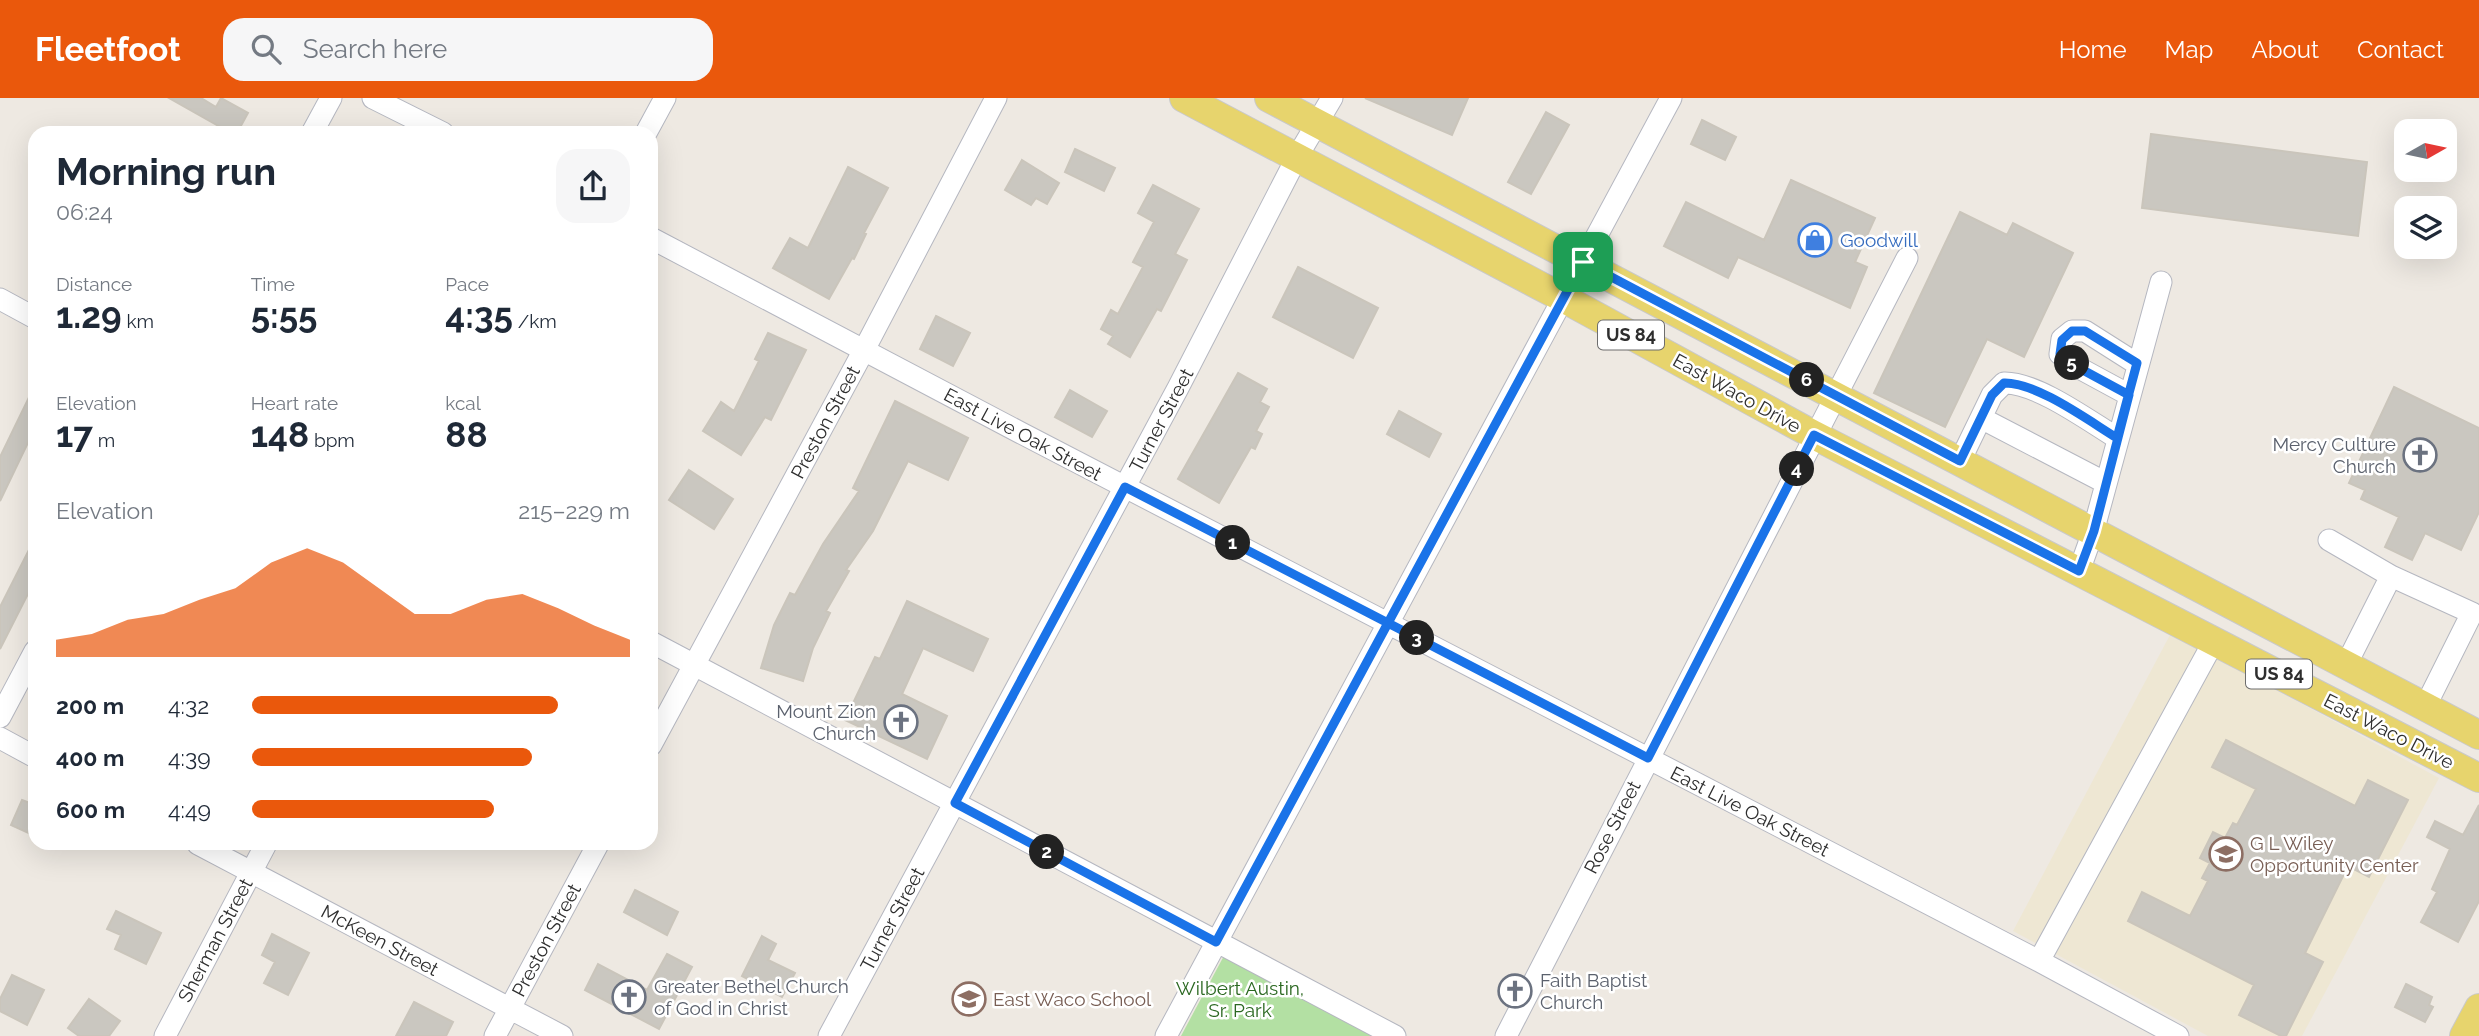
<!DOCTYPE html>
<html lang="en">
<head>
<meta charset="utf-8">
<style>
	body { margin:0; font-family:Raleway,sans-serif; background:#f6f6f7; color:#1f2937; height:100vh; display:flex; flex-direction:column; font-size:26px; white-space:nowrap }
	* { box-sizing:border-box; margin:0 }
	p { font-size:23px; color:#747a83 }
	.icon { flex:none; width:38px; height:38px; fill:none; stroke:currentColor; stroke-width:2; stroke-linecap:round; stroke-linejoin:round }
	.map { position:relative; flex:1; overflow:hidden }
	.drawer { position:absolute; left:28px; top:28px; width:630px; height:724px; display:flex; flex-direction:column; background:#fff; border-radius:21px; box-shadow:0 7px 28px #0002 }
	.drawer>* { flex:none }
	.needle { width:46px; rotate:81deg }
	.controls { position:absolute; left:2394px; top:21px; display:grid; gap:14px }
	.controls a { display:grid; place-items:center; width:63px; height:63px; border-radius:14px; background:#fff; box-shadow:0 7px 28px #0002; font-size:35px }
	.pin { position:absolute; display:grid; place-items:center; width:60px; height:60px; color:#fff; margin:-30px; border-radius:14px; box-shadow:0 4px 10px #0006 }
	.km { position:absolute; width:35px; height:35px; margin:-18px; border-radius:50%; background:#222; color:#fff; font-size:19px; line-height:35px; text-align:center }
	.round { display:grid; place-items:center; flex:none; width:74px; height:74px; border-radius:21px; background:#f6f6f7 }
	.headline { display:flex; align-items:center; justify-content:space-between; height:119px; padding:0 28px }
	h1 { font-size:38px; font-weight:700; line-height:52px }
	.figures { display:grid; grid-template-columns:repeat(3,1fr); gap:10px; height:119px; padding:7px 28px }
	.figures div { display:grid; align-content:center }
	.figures b { font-size:35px; font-weight:700 }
	.figures small { font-size:19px; font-weight:400 }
	.figures p { font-size:19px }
	.chart { height:196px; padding:14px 28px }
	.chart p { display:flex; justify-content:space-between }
	.chart svg { width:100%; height:126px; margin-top:7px; fill:#ea580c; opacity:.7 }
	ul { padding:0 28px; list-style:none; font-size:23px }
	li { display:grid; grid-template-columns:112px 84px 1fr; align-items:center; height:52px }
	li i { height:18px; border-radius:9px; background:#ea580c }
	header { display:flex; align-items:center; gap:42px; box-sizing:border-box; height:98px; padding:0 35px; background:#ea580c; color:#fff }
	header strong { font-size:33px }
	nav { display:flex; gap:38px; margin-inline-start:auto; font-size:24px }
	.search { width:490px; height:63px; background:#f6f6f7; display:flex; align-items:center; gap:18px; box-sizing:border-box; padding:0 24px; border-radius:21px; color:#747a83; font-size:26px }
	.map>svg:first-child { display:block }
</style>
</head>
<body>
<header>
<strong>Fleetfoot</strong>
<div class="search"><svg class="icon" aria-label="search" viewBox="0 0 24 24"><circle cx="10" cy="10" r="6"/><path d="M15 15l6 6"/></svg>Search here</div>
<nav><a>Home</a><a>Map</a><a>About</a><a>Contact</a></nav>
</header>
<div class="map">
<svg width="2479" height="938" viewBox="0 0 2479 938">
	<rect width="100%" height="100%" fill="#eee9e2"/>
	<path fill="#eee7d3" d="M2171,535L2439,680L2302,938H2208L2013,833Z"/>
	<path fill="#b3e0a3" d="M1226,854L1383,938H1181Z"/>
	<path fill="#cac7c0" stroke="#cac5bb" stroke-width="2" d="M169,0H201L216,9L221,0L248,15L237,35H231Z
		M1365,0H1468L1452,37Z
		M1546,14L1569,27L1531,96L1508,84Z
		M1702,22L1736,39L1725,62L1691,46Z
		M2151,36L2367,64L2358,138L2142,110Z
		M1075,51L1115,70L1104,93L1065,74Z
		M1022,62L1059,85L1047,106L1036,100L1031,107L1005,92Z
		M848,69L888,90L864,135L866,136L854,161L852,160L829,201L773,170L790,140L808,150Z
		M1791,82L1875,120L1855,164L1867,169L1850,210L1738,159L1728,180L1664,148L1686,104L1764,142Z
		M1153,87L1199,111L1175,156L1187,162L1161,213L1157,211L1130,259L1108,246L1113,238L1101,231L1111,212L1118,216L1143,169L1133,164L1154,124L1138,115Z
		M1960,114L2007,137L2013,125L2073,155L2024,259L1987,241L1945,329L1874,295Z
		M1298,169L1378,210L1353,260L1273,219Z
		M936,218L970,235L953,268L920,251Z
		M768,235L806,252L771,322L765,319L741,357L703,333L721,304L734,313L759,263L755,261Z
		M1238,275L1267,291L1260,304L1269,309L1256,333L1262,336L1255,351L1251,349L1219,405L1178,381Z
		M35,287V330L0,403V359Z
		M2394,289L2479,330V414L2461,452L2425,435L2412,462L2385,449L2399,419L2361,401L2365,392L2349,385Z
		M1070,292L1107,313L1092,339L1055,319Z
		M895,303L968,340L948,382L908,363L873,433L846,472L849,473L826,513L830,515L813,550L803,583L761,570L774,527L790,495L795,497L823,446L859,393L853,390Z
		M1399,313L1441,336L1429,359L1387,336Z
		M689,372L733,401L714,431L669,402Z
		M35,440V482L0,551V509Z
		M907,503L988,541L973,573L923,550L902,596L947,618L927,661L845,622L875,559L880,561Z
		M2226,642L2355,708L2368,682L2408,702L2369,779L2348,768L2305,855L2323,864L2286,938H2281L2239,917L2254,887L2128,823L2142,794L2190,818L2208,783L2202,780L2210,765L2200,760L2213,734L2225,740L2233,725L2237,727L2256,691L2212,669Z
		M22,702L35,707V738L11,727Z
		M2479,707V803L2458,844L2421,824L2437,794L2432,791L2450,751L2427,739L2435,723L2463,737Z
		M635,792L678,814L667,837L624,814Z
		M116,813L161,835L146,866L115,851L121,837L107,831Z
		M272,836L309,855L288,897L264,885L275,864L262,857Z
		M762,838L776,846L768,862L795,875L782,899L742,878Z
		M667,856L692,869L659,931L585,892L598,866L647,892Z
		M12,877L44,892L27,927L0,913V901Z
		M2406,886L2432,899L2429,907L2433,909L2425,924L2395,909Z
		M89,901L120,923L109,938H79L68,930Z
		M414,904L453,924L446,938H396Z"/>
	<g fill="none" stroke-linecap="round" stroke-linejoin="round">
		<defs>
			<path id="minor" d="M373,0L443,35
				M312,35L331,0
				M646,35L665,0
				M651,140L1021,335L2039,863L2178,938
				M0,201L35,220
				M2129,297L2081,271L2060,256L2062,241L2072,233H2085L2137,266
				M1981,320L2106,385
				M1960,363L1992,297L2004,285C2036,284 2089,323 2117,340
				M2329,442L2391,478
				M2079,473L2093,434L2161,184
				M651,544L1395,938
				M2346,567L2391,478L2472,515L2425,609
				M0,619L35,553
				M0,640L35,659
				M651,647L864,252L996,0
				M198,746L562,938
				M2039,863L2214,543
				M165,938L266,746
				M495,938L598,746
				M829,938L1178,290L1297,59L1332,0
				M1166,938L1671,0
				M1506,938L1907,160"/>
			<path id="major" d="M1184,0L1563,200L1814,337L2479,680
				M1269,0L2479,637
				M2464,938L2479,910"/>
		</defs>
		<use href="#minor" stroke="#b5b7c0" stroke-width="23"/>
		<use href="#major" stroke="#c9c9c9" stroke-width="30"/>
		<use href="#minor" stroke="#fff" stroke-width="21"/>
		<use href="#major" stroke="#e7d46d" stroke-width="28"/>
	</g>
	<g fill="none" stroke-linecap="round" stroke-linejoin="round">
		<defs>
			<path id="route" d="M1583,164L1388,525L1125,389L955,705L1216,844L1388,525L1648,660L1814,337L2079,473L2094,433L2129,297L2081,271L2060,256L2062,242L2072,233H2085L2137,265L2117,340C2089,323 2036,284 2004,285L1992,297L1960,363L1583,164"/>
		</defs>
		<use href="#route" stroke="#fff" stroke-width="14"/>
		<use href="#route" stroke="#1a73e8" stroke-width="9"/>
	</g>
	<defs>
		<symbol id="shop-ring" viewBox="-11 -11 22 22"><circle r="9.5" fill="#fff" stroke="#3f7fe0" stroke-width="1.5"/><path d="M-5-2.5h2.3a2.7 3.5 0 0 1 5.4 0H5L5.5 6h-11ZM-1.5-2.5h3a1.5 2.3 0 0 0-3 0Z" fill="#3f7fe0"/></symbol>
		<symbol id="church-ring" viewBox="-11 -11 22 22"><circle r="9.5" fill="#fff" stroke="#6b7280" stroke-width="1.5"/><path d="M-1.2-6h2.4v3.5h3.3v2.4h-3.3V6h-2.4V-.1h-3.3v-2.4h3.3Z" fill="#6b7280"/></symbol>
		<symbol id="school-ring" viewBox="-11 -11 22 22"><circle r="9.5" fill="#fff" stroke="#8d6e63" stroke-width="1.5"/><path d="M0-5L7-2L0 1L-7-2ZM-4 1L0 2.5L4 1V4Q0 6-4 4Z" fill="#8d6e63"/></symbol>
	</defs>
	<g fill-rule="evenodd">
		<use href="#shop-ring" x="1796" y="123" width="38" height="38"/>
		<use href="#church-ring" x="2401" y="338" width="38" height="38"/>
		<use href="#church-ring" x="882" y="605" width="38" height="38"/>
		<use href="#school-ring" x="2207" y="737" width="38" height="38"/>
		<use href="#church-ring" x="1496" y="874" width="38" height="38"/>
		<use href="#church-ring" x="610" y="880" width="38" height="38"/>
		<use href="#school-ring" x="950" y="882" width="38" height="38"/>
	</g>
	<g text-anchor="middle" stroke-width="5" stroke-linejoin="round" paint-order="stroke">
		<g fill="#fff" stroke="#6d6d6d" stroke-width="2">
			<rect x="1598" y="222.5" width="66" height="29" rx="5"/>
			<rect x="2246" y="561.5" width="66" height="29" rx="5"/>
		</g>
		<g font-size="18" font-weight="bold" fill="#2e2e2e">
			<text x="1631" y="243">US 84</text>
			<text x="2279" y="582">US 84</text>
		</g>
		<g font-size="19" fill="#366cbe" stroke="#fff" text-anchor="start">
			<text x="1840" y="149">Goodwill</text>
		</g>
		<g font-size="19" fill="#2e2e2e" stroke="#fff">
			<text transform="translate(1737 295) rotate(29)" y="7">East Waco Drive</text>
			<text transform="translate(1161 322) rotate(-62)" y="7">Turner Street</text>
			<text transform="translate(825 324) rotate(-62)" y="7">Preston Street</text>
			<text transform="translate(1023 336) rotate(28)" y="7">East Live Oak Street</text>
			<text transform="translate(2389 633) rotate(27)" y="7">East Waco Drive</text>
			<text transform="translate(1750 713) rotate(27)" y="7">East Live Oak Street</text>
			<text transform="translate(1612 729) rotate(-63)" y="7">Rose Street</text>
			<text transform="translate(892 821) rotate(-62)" y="7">Turner Street</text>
			<text transform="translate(215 842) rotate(-62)" y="7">Sherman Street</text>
			<text transform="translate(380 842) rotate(28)" y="7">McKeen Street</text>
			<text transform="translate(546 842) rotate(-62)" y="7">Preston Street</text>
		</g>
		<g font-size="19" fill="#5b616d" stroke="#fff" text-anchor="end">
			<text x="2396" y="353">Mercy Culture<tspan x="2396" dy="22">Church</tspan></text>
			<text x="876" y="620">Mount Zion<tspan x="876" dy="22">Church</tspan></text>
			<text x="1540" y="889" text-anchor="start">Faith Baptist<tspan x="1540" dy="22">Church</tspan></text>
			<text x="654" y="895" text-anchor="start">Greater Bethel Church<tspan x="654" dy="22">of God in Christ</tspan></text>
		</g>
		<g font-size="19" fill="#785e54" stroke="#fff" text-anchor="start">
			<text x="2250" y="752">G L Wiley<tspan x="2250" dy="22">Opportunity Center</tspan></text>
			<text x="993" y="908">East Waco School</text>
		</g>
		<g font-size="19" fill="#2b6821" stroke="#fff">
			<text x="1240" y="897">Wilbert Austin,<tspan x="1240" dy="22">Sr. Park</tspan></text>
		</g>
	</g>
</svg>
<div class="controls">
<a><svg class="needle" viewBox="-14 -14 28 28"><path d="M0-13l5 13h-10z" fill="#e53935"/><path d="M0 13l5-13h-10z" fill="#747a83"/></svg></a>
<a><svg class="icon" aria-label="layers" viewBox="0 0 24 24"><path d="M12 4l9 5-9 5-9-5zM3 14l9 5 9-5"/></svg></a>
</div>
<div class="pin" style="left:1583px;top:164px;background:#1e9e55"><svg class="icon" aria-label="arrive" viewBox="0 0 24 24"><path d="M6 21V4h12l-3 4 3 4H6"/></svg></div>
<b class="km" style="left:1233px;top:445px">1</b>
<b class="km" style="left:1047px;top:754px">2</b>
<b class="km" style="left:1417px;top:540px">3</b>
<b class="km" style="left:1797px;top:371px">4</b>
<b class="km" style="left:2072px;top:265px">5</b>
<b class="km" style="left:1807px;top:282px">6</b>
<section class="drawer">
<div class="headline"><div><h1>Morning run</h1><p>06:24</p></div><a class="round"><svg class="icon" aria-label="share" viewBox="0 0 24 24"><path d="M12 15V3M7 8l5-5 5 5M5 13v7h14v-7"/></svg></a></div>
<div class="figures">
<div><p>Distance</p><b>1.29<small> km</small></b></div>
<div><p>Time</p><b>5:55</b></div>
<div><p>Pace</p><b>4:35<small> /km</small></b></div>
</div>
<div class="figures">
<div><p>Elevation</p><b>17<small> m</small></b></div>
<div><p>Heart rate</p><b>148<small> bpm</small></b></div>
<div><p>kcal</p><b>88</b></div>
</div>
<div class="chart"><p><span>Elevation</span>215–229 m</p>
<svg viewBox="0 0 160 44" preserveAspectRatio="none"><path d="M0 44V38L10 36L20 31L30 29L40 24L50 20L60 11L70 6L80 11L90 20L100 29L110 29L120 24L130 22L140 27L150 33L160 38V44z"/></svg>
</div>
<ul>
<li><b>200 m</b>4:32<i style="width:81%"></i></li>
<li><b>400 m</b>4:39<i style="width:74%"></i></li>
<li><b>600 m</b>4:49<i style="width:64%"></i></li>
</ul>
</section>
</div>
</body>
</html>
